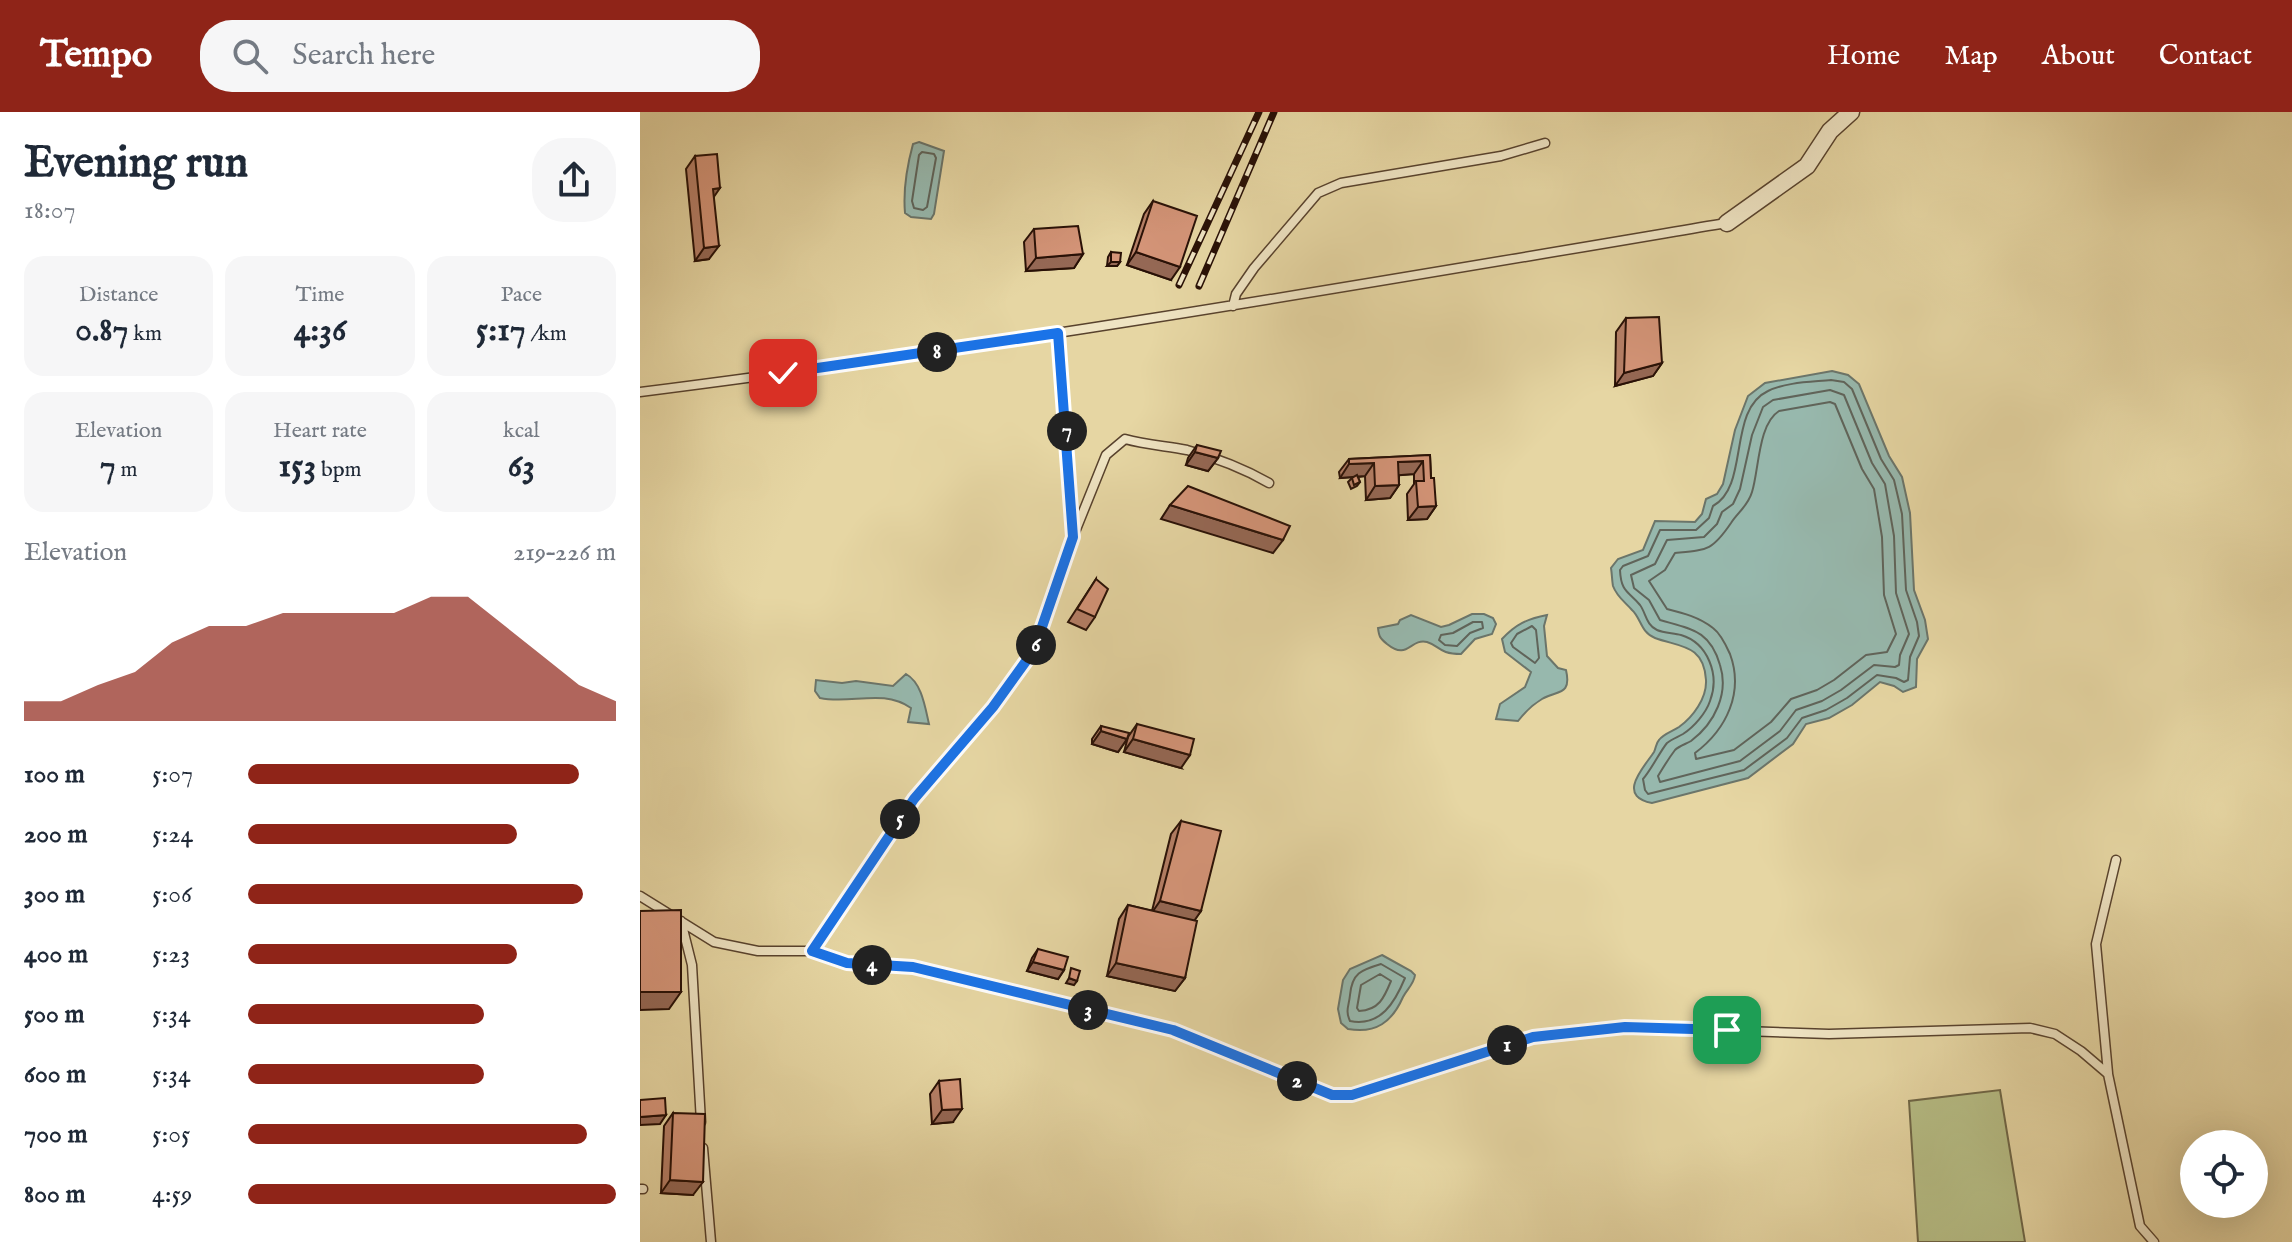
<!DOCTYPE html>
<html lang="en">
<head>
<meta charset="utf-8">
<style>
	body { margin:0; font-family:"IM FELL English",serif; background:#f6f6f7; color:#1f2937; height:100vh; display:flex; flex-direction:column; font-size:30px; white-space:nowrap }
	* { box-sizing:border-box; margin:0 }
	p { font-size:26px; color:#747a83 }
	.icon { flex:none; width:44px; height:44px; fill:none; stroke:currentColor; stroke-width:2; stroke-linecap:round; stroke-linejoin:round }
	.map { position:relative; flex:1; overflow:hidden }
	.drawer { display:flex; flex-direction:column; background:#fff; width:640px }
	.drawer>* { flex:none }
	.tools { position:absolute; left:1540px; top:1018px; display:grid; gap:16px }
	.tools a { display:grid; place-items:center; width:88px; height:88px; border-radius:50%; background:#fff; box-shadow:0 8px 32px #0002; font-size:40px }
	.pin { position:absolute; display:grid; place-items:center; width:68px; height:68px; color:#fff; margin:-34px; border-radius:16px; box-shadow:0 4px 12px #0006 }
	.km { position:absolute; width:40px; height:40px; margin:-20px; border-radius:50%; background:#222; color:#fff; font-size:22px; line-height:40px; text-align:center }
	.round { display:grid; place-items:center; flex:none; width:84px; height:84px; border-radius:32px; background:#f6f6f7 }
	.headline { display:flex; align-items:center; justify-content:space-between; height:136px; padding:0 24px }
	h1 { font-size:44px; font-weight:700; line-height:60px }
	.metrics { display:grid; grid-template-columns:repeat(3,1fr); gap:12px; height:136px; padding:8px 24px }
	.metrics div { display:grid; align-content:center; border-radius:20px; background:#f6f6f7; text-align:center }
	.metrics b { font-size:34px; font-weight:700 }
	.metrics small { font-size:22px; font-weight:400 }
	.metrics p { font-size:22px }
	.chart { height:224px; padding:16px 24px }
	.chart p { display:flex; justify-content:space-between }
	.chart svg { width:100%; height:144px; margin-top:8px; fill:#8f2418; opacity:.7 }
	ul { padding:0 24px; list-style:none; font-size:26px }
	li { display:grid; grid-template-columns:128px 96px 1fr; align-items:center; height:60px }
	li i { height:20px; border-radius:10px; background:#8f2418 }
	header { display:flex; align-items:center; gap:48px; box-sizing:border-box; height:112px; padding:0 40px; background:#8f2418; color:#fff }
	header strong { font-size:38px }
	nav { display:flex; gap:44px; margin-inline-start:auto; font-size:28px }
	.search { width:560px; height:72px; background:#f6f6f7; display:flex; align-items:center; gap:20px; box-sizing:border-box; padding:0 28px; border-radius:32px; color:#747a83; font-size:30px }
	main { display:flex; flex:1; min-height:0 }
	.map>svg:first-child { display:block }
</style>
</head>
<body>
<header>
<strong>Tempo</strong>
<div class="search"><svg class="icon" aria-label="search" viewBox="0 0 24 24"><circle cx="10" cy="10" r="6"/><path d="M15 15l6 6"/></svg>Search here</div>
<nav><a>Home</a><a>Map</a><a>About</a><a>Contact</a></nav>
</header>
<main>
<section class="drawer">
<div class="headline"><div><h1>Evening run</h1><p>18:07</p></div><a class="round"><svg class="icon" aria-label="share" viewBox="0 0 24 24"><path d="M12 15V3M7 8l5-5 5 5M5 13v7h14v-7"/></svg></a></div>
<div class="metrics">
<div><p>Distance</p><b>0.87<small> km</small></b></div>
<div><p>Time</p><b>4:36</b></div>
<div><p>Pace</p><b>5:17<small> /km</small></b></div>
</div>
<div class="metrics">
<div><p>Elevation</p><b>7<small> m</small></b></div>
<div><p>Heart rate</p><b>153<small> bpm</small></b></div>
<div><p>kcal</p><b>63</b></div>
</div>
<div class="chart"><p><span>Elevation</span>219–226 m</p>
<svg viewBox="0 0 160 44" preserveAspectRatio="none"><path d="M0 44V38L10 38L20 33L30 29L40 20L50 15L60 15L70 11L80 11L90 11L100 11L110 6L120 6L130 15L140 24L150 33L160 38V44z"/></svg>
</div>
<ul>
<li><b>100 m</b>5:07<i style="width:90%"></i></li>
<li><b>200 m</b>5:24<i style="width:73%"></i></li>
<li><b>300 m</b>5:06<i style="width:91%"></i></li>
<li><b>400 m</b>5:23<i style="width:73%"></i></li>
<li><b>500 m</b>5:34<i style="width:64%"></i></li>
<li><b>600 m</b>5:34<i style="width:64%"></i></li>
<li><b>700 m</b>5:05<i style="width:92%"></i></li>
<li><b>800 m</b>4:59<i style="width:100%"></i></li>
</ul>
</section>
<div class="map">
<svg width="1652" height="1130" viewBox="0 0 1652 1130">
	<rect width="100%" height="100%" fill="#e6d6a3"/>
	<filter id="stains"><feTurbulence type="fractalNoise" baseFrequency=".0025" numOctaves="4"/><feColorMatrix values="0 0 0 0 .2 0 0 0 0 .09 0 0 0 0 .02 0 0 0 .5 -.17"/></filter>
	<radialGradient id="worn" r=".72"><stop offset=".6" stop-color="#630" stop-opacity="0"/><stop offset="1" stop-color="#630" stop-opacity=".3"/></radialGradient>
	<path fill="#b6bd85" stroke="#6f6646" stroke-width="2" d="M1360,978L1385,1130H1278L1269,989Z"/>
	<path fill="#97b8ad" stroke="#6b756a" stroke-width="2" d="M279,30L304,39L294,102L291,107L271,105L265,101C263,78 267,54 273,32Z
		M1192,259L1208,263L1219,272L1249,344L1262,365L1270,401L1274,478L1285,508L1288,527L1277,547L1276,575L1263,580L1254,574L1240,570L1212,593L1189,606L1166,612L1153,632L1108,666L1012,691C975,684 1005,654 1014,640C1016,636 1016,631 1019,628C1023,622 1033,619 1039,615C1053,605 1067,586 1066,568C1064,532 1039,535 1015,526C1001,521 1001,506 992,498C985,490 977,485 973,474C972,469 972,462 971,456L978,447L1003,438L1015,409L1055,410L1062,402L1066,387L1077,382L1083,372L1095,318L1108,284L1125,271Z
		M832,502H844L853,506L856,512L852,522L835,527L821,542C799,542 800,534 787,530C770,526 768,549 747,532C740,526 739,525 738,516L758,512L760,508L771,503L801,515L809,513Z
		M907,503L904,514L907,544L918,556L926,558C932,584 917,578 902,587C892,593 885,600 878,609L856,607L860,592L885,575L891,560L865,540L862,527C876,512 887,507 907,503Z
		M266,562C282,571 285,595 289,612L268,610L271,596C242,576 211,593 180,586L175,579L176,568L202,571L216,569L253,574Z
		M742,843L771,859L775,863C774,872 767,877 763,885C752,910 736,922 708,917L701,911L698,897L703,868L710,857Z"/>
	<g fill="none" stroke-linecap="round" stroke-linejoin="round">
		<path stroke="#60645a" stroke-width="2" d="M282,40L294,42L296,46L287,95L283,98L274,96L272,89L279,43Z
			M1191,268L1204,270L1212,277L1241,347L1254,368L1262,402L1266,478L1277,510L1279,524L1270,545L1268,568L1264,570L1256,566L1237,563L1207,586L1186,598L1162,606L1147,626L1104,658L1008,682L1005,678L1003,667C1011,658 1021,638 1027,631C1032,627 1038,625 1043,622C1054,615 1066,601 1070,589C1080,563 1068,531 1041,523C1034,521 1024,521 1017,518C1006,513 1006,501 1000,493C988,479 981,480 980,458L983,454L1008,444L1020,418H1056L1069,406L1073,394C1110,374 1087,298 1128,279C1146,270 1172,270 1191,268Z
			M1190,278L1204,283L1232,351L1245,372L1254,424L1256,481L1269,522L1260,543L1259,553L1255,555L1234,553L1201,578L1182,589L1156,598L1140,619L1100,649L1020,670L1018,664C1021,659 1032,642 1035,638C1039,634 1046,632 1051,629C1075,611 1089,581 1080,553C1070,518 1051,517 1020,508L1009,488L994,476L991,463L1015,452L1027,428L1064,425L1077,412L1082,400L1093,392L1100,377L1112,323L1123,295L1133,288Z
			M1190,290L1195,292L1222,357L1234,377L1242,425L1244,483L1256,522L1247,540L1226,543L1194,568L1177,578L1151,587L1131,610L1094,638L1056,647L1055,641C1087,617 1104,580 1090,542C1086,533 1081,522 1073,516C1059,505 1043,501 1027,497L1009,469L1025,458L1035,441C1067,438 1072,439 1091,411C1098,400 1108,394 1112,380C1119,358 1118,312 1139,299Z
			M833,510H842L843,516L830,521L817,534L805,533L799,528L801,523L813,521Z
			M892,514L896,518L899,546L895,551L873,535L871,531L877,522Z
			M741,852L765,866C755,890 741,915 710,909C705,898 709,894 710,883C712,861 721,858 741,852Z
			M740,862L751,869C744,886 739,898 719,899L717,896L721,873Z"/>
		<defs>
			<path id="lane" d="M593,194L596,182L614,156L678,81L701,71L861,44L905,31
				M418,221L433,423
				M0,280C364,234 725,172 1086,111
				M0,784L74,830L118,839H172L207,851L273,855L533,918L692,983H712L893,925L985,915L1189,922L1390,916L1415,922L1441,939L1468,962L1500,1114L1514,1130
				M41,809L52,853L61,1010
				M172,839L274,687L353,595L394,538L433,425L466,343L485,327C506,333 527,334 547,338C577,346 603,356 629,371
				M1468,961L1456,832L1476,748
				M63,1036L71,1130
				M0,1077H3"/>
			<path id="street" d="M1087,111L1167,54L1190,19L1211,0"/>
		</defs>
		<use href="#lane" stroke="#58422d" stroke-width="11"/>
		<use href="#street" stroke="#58422d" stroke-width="19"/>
		<use href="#lane" stroke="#efe4c3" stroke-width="8"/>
		<use href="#street" stroke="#efe4c3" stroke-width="16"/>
		<defs>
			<path id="rail" d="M539,173L619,0
				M559,174L634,0"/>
		</defs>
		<use href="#rail" stroke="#281006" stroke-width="7"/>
		<use href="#rail" stroke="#efe4c3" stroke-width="4" stroke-dasharray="12" stroke-linecap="butt"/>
	</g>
	<path fill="#b78068" stroke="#281006" stroke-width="2" d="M55,44L74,86L69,147L55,149L46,57Z
		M513,89L531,168L487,153L504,102Z
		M394,117L443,142L434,156L386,159L384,130Z
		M471,140L480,150L477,154H467L468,145Z
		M986,206L1022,251L1013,264L975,274L976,220Z
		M557,333L578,346L568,359L546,353L548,346Z
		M790,343L791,366L796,394L787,407L768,408L767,382L774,372V362L759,363V373L750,386L726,388L725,364L718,365L720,370L717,374L711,377L708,370L713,365L700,366L699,360L709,347Z
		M456,467L455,505L446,518L428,510Z
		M497,612L541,656L484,640L488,625Z
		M461,614L487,627L478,640L452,632V627Z
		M541,709L561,799L554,808L545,866L535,879L467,864L479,807L488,793L512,799L531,722Z
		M398,837L424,858L418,867L387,859L392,846Z
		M299,969L313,1010L292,1012L290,982Z
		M33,1001L53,1083L21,1081L24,1014Z"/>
	<path fill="#956855" stroke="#281006" stroke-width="2" d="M80,76L71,89L73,77Z
		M79,134L69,147L55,149L64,136Z
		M496,140L540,155L531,168L487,153Z
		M443,142L434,156L386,159L396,146Z
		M471,150H480L477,154H467Z
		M1022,251L1013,264L975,274L984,261Z
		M555,340L578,346L568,359L546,353Z
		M783,349L774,362L749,364L758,350Z
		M734,351L725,364L700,366L709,352Z
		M759,373L750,386L726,388L735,374Z
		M530,393L643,428L633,441L521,407Z
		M796,394L787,407L768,408L778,395Z
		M461,619L487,627L478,640L452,632Z
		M493,627L550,643L541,656L484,640Z
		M520,789L561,799L552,812L511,802Z
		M393,850L424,858L418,867L387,859Z
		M476,851L545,866L535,879L467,864Z
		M429,866L437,869L434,873L426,871Z
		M0,880H41L29,897L0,898Z
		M322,997L313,1010L292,1012L302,998Z
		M26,1003L20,1012L0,1013V1005Z
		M30,1068L63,1070L53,1083L21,1081Z"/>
	<path fill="#d59579" stroke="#281006" stroke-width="2" d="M77,42L80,76L73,77L79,134L64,136L55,44Z
		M513,89L557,104L540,155L496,140Z
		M438,114L443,142L396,146L394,117Z
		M471,140L481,141L480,150H471Z
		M1019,205L1022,251L984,261L986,206Z
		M557,333L581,339L578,346L555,340Z
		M790,343L791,366H794L796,394L778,395L776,369H784L783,349L758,350L759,373L735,374L734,351L709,352V347Z
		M717,363L720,370L714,373L712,366Z
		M548,374L650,414L643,428L530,393Z
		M456,467L468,477L455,505L437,497Z
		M497,612L554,627L550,643L493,627Z
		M461,614L489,621L487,627L461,619Z
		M541,709L581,719L561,799L520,789Z
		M488,793L557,809L545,866L476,851Z
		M41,798V880H0V799Z
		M398,837L428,845L424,858L393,850Z
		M431,856L440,859L437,869L429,866Z
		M320,967L322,997L302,998L299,969Z
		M25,986L26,1003L0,1005V988Z
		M33,1001L65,1002L63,1070L30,1068Z"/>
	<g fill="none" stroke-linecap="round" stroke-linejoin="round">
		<defs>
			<path id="route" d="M143,261L418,221L433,425L394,538L353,595L274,687L172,839L207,851L273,855L533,918L692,983H712L893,925L985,915L1087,918"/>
		</defs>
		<use href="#route" stroke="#fff" stroke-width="16"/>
		<use href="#route" stroke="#1a73e8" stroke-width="10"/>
	</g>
	<rect width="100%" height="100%" filter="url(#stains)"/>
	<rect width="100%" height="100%" fill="url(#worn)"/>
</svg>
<div class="tools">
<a><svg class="icon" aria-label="locate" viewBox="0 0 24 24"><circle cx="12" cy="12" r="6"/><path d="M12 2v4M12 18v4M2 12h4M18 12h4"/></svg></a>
</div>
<div class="pin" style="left:1087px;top:918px;background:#1e9e55"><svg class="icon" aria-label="arrive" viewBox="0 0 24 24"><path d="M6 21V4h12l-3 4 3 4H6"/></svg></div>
<div class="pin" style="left:143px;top:261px;background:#d93025"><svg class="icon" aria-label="check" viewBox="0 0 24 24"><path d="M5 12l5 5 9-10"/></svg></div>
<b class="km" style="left:867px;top:933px">1</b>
<b class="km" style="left:657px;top:969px">2</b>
<b class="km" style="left:448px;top:898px">3</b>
<b class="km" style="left:232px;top:853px">4</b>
<b class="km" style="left:260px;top:707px">5</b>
<b class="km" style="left:396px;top:533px">6</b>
<b class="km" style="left:427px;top:319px">7</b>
<b class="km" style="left:297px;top:240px">8</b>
</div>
</main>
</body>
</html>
